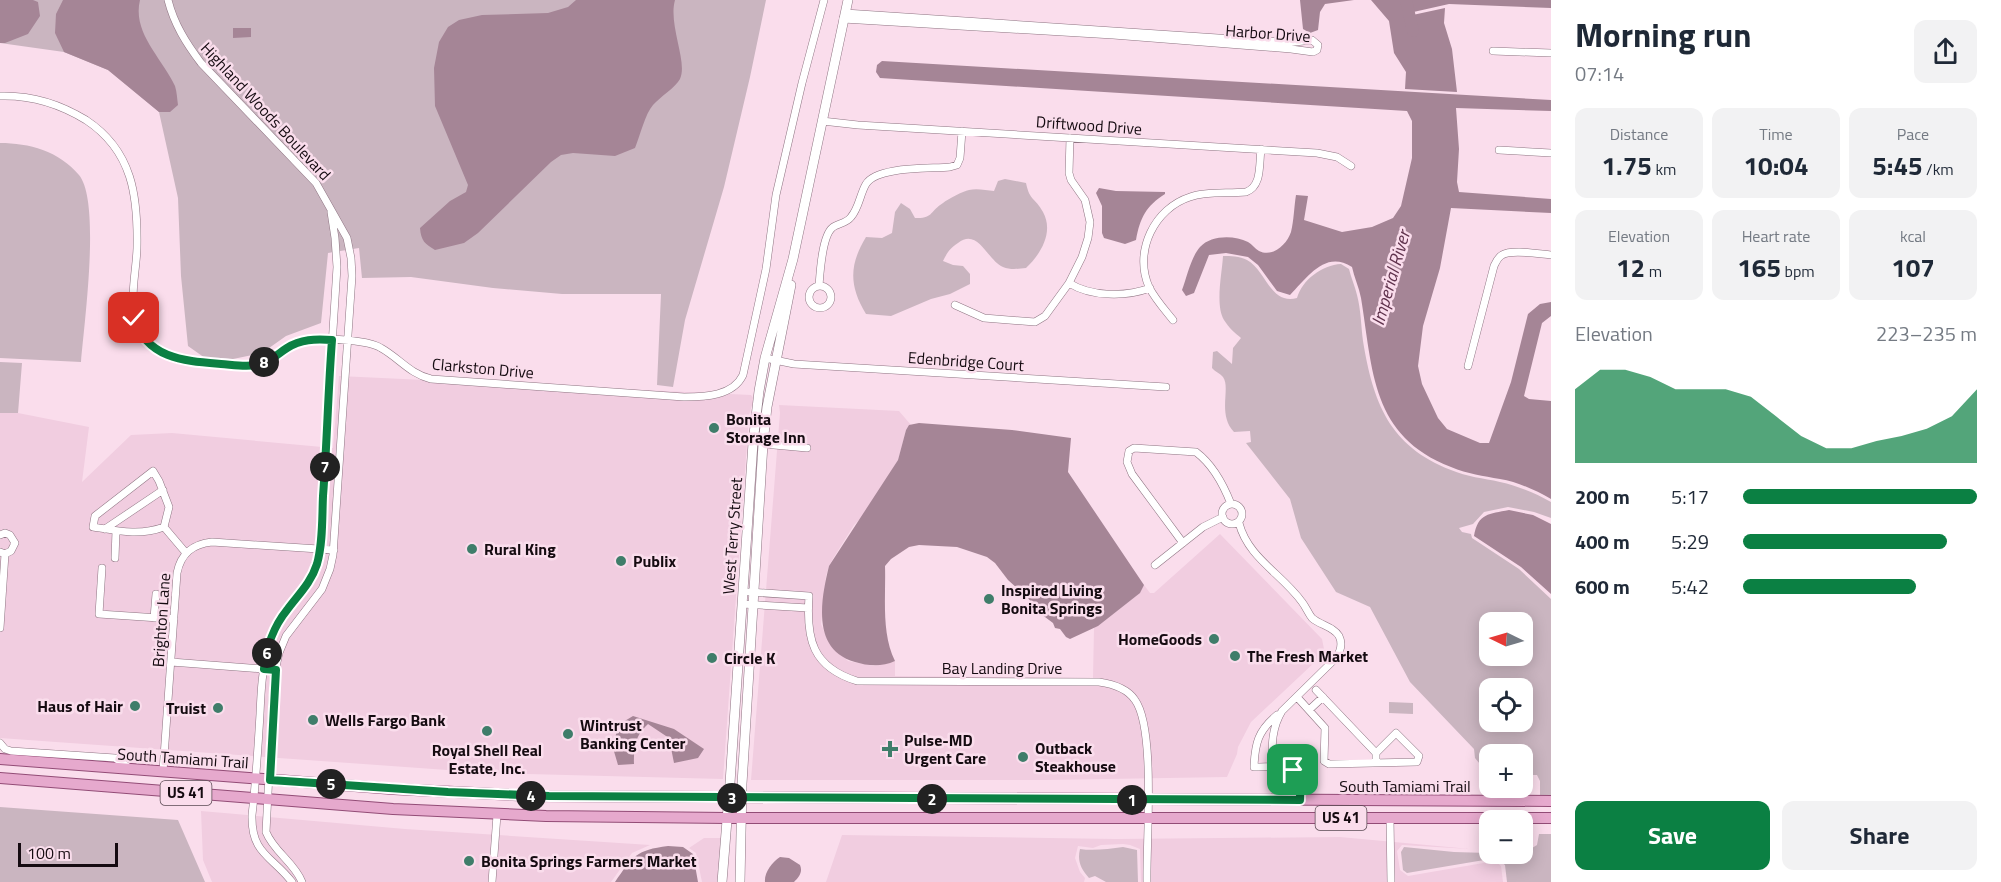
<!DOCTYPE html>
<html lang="en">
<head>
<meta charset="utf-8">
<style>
	body { margin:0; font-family:"Titillium Web",sans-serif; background:#f2f2f3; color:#1f2937; height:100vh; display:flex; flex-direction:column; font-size:22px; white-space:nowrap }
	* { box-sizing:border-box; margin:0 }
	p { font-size:20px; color:#747a83 }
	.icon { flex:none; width:33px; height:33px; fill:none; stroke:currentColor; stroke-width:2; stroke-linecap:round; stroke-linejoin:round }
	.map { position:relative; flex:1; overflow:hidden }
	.details { display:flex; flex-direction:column; background:#fff; width:450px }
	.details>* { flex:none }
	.needle { width:39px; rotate:275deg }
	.tools { position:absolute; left:1479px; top:612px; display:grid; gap:12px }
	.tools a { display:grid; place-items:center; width:54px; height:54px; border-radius:12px; background:#fff; box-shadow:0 3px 15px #0003; font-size:30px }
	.scale { position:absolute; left:18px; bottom:15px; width:100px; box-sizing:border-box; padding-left:6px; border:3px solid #150b11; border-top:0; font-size:16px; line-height:21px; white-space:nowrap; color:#150b11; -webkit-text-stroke:4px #faddec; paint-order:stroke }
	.pin { position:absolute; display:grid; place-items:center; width:51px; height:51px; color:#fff; margin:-26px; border-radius:12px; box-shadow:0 3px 9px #0006 }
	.km { position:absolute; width:30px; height:30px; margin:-15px; border-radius:50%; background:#222; color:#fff; font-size:16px; line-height:30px; text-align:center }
	.round { display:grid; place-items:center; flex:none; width:63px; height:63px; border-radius:12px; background:#f2f2f3 }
	.overview { display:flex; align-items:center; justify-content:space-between; height:102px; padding:0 24px }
	h1 { font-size:33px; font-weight:700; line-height:45px }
	.stats { display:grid; grid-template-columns:repeat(3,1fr); gap:9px; height:102px; padding:6px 24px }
	.stats div { display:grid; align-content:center; border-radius:12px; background:#f2f2f3; text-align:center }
	.stats b { font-size:26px; font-weight:700 }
	.stats small { font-size:16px; font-weight:400 }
	.stats p { font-size:16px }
	.chart { height:168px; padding:12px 24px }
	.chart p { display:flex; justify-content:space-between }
	.chart svg { width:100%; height:108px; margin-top:6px; fill:#0b8043; opacity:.7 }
	.action { display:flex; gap:12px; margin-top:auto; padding:12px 24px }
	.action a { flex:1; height:69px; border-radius:12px; background:#0b8043; color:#fff; font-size:24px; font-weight:700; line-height:69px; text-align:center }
	.action a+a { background:#f2f2f3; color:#1f2937 }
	ul { padding:0 24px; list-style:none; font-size:20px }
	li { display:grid; grid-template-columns:96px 72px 1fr; align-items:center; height:45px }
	li i { height:15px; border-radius:8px; background:#0b8043 }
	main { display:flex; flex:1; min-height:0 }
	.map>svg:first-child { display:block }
</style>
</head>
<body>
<main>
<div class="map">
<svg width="1551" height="882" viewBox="0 0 1551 882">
	<rect width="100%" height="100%" fill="#faddec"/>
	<path fill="#f1cde0" d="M339,376L751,395L754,399L749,415L723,779L489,773L0,738V413H18L89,427L82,482L131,435L172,433L333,448Z
		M779,405L899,411L911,425L906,430L898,460L865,514L854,525L834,557L829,566L826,576L821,624L829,643L848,661L874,666L895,661V676L1093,678L1094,628L1136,596L1144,585L1150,593H1154L1220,534L1322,639L1324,649L1317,660L1251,722L1238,747L1237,754L1227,777L1047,780H751L780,413Z
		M201,811L405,829L650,845L632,853L611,882H212L203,860Z
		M842,835L1116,839L1340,837L1470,849L1402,845L1397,851L1400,870L1408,876L1495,861L1501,866L1503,882H1141L1140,849L1130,845L1123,844L1101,845L1093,848L1078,846L1075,858L1080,872L1085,878L1084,882H826Z
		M704,838H721L718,882H702L696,853L689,848Z"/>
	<path fill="#cab5c0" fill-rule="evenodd" d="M0,0H766L750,77L724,187L685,320L673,387L657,385L661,294H562L493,288L411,277L362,278L359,248L328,253L321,323L286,336L262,353L233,359L205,358L188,346L181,276L178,198L159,112L108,70L64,52L0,43Z
		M0,143C29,143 59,151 79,175C101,202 84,324 81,362L0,358Z
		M1005,179L1026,183C1030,202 1035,197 1043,212C1054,232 1041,254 1026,268C1018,269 1010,270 1003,267C987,260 978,227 958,243C950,248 947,253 943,261L953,265L963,266L970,274V284L950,294L931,299L891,316L866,314C849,286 849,265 866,237L882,238L892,233L895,212L901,203L910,209L915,218C933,219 930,211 943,203C948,199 963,191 969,190C976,188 986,190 994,191L998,181Z
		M1223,256C1230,256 1240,256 1247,260C1266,270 1270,305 1297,298C1302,280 1322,265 1341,264L1349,269C1351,278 1355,286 1357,295C1361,310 1361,326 1363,341C1373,402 1389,446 1451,470C1467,477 1483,478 1500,482C1518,486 1535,493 1551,502V518L1534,512L1508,507L1484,512L1473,524L1459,528L1462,532L1471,534L1472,538L1519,569L1551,599V797H1540V781L1537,775H1523L1522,754H1490L1489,775L1475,758L1474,749L1410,682L1370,607L1336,592L1301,538L1290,499L1246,443L1251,442L1250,431L1234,432C1217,414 1231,388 1223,377C1220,373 1215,372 1212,368L1213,352L1217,351L1232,364L1233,348L1241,338C1235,333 1229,328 1224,320C1215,305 1222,274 1223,256ZM1490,622H1522V656H1490ZM1490,688H1522V722H1490Z
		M0,362L22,363L18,413H0Z
		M1389,702L1413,703V714L1389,713Z
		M0,807L178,820L205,882H0Z
		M1539,834H1551V882H1507L1505,865L1496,858L1407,873L1403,870L1401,852L1404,847L1454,852L1522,854L1537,845Z
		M1123,847L1137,850L1138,882H1106L1095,876L1089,878C1081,869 1077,861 1080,849C1093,851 1109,849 1123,847Z"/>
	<path fill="#a58596" d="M0,0H33L38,2L40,16L28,34L5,43H0Z
		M63,0H140C132,33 162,58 175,86C177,92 177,99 178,105L170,112H159L108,70L64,52L55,33L56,14Z
		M576,0H675C668,25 688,62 680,79C676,87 660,97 653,105C645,114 640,136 635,148L615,156L573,153L561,155L551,162L478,233L464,243L435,250C425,244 421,241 420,228L450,201L466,192L468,185L435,106L434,68L439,42L448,27L459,20L482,15L548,13L568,7Z
		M1300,0H1354L1325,4L1320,12L1318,30L1310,33L1303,29Z
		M1371,0H1402L1408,16L1445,8L1444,23L1452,49L1457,92L1405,89L1406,72L1394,53L1389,21Z
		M1406,0H1551V8L1449,4L1409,13Z
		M233,28H251V37L233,38Z
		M882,61L1551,100V111L1456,108L1459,149L1457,182L1459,192L1551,199V213L1451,208L1440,268L1423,326L1418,366L1422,384L1438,418L1447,429L1480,443H1489L1511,382L1528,314L1540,304L1551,302V316L1542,323L1524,396L1529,399L1551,401V499C1535,490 1518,482 1500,479C1483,476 1468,474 1451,467C1371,436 1373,371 1361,298C1359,287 1354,277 1352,267C1325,250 1308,277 1290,295L1277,291L1258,265L1248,257L1226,253L1209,255L1194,293L1186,296L1182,290C1187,277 1191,257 1200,247C1211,235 1234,235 1248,242C1252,244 1255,249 1259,251C1273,258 1287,244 1291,232C1294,220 1294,207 1296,195L1308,196L1304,220L1342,232L1372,227L1393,218L1401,206L1412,158V121L1407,111L880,78L876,72L877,65Z
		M1099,188L1116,191L1165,192V194C1146,206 1140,218 1136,240L1125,244L1104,238L1102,233V206L1096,193Z
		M919,423L1012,430L1071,438L1068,472L1144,585L1140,593L1098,626L1070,639L1066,637L1060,629L1055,628L1053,623L1041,614L1027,597L1008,580L995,563L987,557L957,547L919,545L909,547L891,559L885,566C886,597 881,633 895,661C882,667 868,666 855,662C811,650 821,599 829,566L898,460L906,430L909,425Z
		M1509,510L1533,515L1551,524V594L1521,567L1474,536C1478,513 1489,514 1509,510Z
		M633,716L674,729L704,749L698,758L674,763L669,738L648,724C635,736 634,746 634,764L618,765L613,748L618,725Z
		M668,846L683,847L693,854L698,882H615C633,856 636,850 668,846Z
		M780,857L789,858L800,865C803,872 799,877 794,882H765C764,873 772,862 780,857Z"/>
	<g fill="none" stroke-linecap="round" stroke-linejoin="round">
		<path stroke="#a58596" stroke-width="12" d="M1406,0L1413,31"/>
		<defs>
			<path id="minor" d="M168,0C174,24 186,43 201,63L316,183L347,238L351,258L352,276L333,555L330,569L322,589L286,636L279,653L274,676L266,832C274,852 294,862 302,882
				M843,19L1113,35L1291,49L1313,52L1317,50L1318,45L1312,40L1295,42L1263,41L845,13
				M1493,51L1551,53
				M0,96C31,95 60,104 86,120C133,151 138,197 137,248C136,281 122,322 152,346C171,362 238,371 262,363C281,357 293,339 315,339C330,339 369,340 381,348C399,358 410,374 431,379L684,397C705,397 733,396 743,375L766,269L776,195L802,83L824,0
				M822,121L858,125L1317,153L1337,157L1351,166
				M1499,150L1551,153
				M1069,283C1091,297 1126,297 1150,288
				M819,286C820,273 822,237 832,228C837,223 846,224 851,217C859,208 860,194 866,184C877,166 930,169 950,167L957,165L960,158L962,131
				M809 297a11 11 0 1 1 22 0a11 11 0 1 1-22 0Z
				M955,305L984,318L1035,322L1045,316L1069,283L1082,257L1088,238L1090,222L1085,200L1071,180L1069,173L1070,138
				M1173,320C1165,310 1155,299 1149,287C1133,251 1155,208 1190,197C1207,191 1228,194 1246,192C1262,186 1259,165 1261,149
				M765,358L794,364L1166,387
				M1468,366L1494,266C1496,262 1498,257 1502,255C1512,249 1539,254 1551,255
				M763,444L807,448
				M1222 514a10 10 0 1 1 20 0a10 10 0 1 1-20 0Z
				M1239,523C1248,558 1282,574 1302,602C1306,607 1308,613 1312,618C1320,625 1334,627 1339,636C1343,644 1340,652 1336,658L1282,711C1271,729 1272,747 1272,767
				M164,527C140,536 118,531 93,527L95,516L153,471L159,481L169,507L164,527L186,553
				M105,529L163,490
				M0,535L5,533L10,535L15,543L11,551L5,554L0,552
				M1183,543L1132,474L1127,462L1129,451L1134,448L1196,452C1212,464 1224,486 1231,504
				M115,558L116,531
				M1155,565L1203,527L1223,517
				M102,568L99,614L174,619
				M749,592L809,596C806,639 812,667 857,681L1099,682C1113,684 1127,688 1135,700C1156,729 1146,843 1147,882
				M742,604L808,608
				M154,618L156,594
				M0,628L5,554
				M171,662L276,670
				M1316,690L1376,753
				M1297,697L1325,728L1324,761L1329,764L1417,762L1419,756L1396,733L1376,753V763
				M1309,710L1323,697
				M1277,715C1258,731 1255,743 1254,767C1287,767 1301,761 1300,800
				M0,743L5,749L11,751L115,758L128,767
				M163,771L177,573C181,553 193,544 212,542L334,550
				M1390,818L1391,882
				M292,882C272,856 251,854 252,815C256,782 258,748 260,714C261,691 262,668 269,646C281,606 312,593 319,550L337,267L335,238L331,212
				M492,882L497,815"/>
			<path id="tertiary" d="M722,882L730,783L753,443L759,391L765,358L793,259L848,0
				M740,882L742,784L763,444L767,407L791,285"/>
			<path id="primary" d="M0,759L394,789L533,796L1551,801
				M0,778L393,809L546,816L727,818H1551"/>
		</defs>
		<use href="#minor" stroke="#8e7482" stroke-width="8"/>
		<use href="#tertiary" stroke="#8e7482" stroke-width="10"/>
		<use href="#primary" stroke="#924c76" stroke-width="12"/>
		<use href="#minor" stroke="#fff" stroke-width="7"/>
		<use href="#tertiary" stroke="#fff" stroke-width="9"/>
		<use href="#primary" stroke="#e6a9cd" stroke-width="10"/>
	</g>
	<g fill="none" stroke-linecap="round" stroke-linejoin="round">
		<defs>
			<path id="route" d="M134,318C147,359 184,361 221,364C235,365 250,368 263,363C272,360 279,353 287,348C301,339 315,339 332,340C328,392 327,444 323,496C322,518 323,543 317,564C311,583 298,595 287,610C274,626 266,648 264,669L276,670L270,780L448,792L549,796L1300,800C1300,789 1302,779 1293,770"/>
		</defs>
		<use href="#route" stroke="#fff" stroke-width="12"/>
		<use href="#route" stroke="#0b8043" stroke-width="8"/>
	</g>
	<g fill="#3f7d6a" stroke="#faddec" stroke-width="2">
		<circle cx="714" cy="428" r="6"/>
		<circle cx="472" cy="549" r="6"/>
		<circle cx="621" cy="561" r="6"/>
		<circle cx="989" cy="599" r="6"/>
		<circle cx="1214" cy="639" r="6"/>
		<circle cx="1235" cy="656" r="6"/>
		<circle cx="712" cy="658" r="6"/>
		<circle cx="135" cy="706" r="6"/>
		<circle cx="218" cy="708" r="6"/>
		<circle cx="313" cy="720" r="6"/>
		<circle cx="487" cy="731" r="6"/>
		<circle cx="568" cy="734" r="6"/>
		<path d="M887 740h6v6h6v6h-6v6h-6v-6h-6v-6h6z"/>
		<circle cx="1023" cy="757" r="6"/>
		<circle cx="469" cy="861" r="6"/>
	</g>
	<g text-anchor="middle" stroke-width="5" stroke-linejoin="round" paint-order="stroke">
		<g fill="#faddec" stroke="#5a4a53" stroke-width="1.5">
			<rect x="160.5" y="781" width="51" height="24" rx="4.5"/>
			<rect x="1315.5" y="806" width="51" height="24" rx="4.5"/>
		</g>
		<g font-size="15" font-weight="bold" fill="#150b11">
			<text x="186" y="798">US 41</text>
			<text x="1341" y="823">US 41</text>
		</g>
		<g font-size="16" fill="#150b11" stroke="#faddec">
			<text transform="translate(1268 33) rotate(4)" y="6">Harbor Drive</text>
			<text transform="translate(266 111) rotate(47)" y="6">Highland Woods Boulevard</text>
			<text transform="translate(1089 125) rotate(4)" y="6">Driftwood Drive</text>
			<text transform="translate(966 361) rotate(4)" y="6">Edenbridge Court</text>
			<text transform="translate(483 368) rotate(5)" y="6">Clarkston Drive</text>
			<text transform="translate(732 536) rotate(-86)" y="6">West Terry Street</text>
			<text transform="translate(161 620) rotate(-86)" y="6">Brighton Lane</text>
			<text x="1002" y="674">Bay Landing Drive</text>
			<text transform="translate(183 758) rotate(4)" y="6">South Tamiami Trail</text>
			<text x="1405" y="792">South Tamiami Trail</text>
		</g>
		<g font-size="16" font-weight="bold" fill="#150b11" stroke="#faddec" text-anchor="start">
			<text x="726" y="425">Bonita<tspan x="726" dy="18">Storage Inn</tspan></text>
			<text x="484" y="555">Rural King</text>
			<text x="633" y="567">Publix</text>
			<text x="1001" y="596">Inspired Living<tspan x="1001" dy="18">Bonita Springs</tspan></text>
			<text x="1202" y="645" text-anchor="end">HomeGoods</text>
			<text x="1247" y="662">The Fresh Market</text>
			<text x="724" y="664">Circle K</text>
			<text x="123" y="712" text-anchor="end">Haus of Hair</text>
			<text x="206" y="714" text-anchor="end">Truist</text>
			<text x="325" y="726">Wells Fargo Bank</text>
			<text x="580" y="731">Wintrust<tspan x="580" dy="18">Banking Center</tspan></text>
			<text x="904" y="746">Pulse-MD<tspan x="904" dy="18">Urgent Care</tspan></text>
			<text x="1035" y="754">Outback<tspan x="1035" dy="18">Steakhouse</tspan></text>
			<text x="487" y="756" text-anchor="middle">Royal Shell Real<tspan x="487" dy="18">Estate, Inc.</tspan></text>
			<text x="481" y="867">Bonita Springs Farmers Market</text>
		</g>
		<g font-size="18" font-style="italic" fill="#60334d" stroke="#faddec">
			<text transform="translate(1391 278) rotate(-74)" y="6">Imperial River</text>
		</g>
	</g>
</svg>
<div class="tools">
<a><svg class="needle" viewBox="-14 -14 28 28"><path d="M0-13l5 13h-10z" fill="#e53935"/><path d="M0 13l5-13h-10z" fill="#747a83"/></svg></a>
<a><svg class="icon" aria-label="locate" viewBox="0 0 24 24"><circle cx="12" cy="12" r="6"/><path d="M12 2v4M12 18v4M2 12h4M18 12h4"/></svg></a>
<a>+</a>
<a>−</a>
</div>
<div class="scale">100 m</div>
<div class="pin" style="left:1293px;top:770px;background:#1e9e55"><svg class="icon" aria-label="arrive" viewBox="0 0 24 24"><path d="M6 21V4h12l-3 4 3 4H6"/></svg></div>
<div class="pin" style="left:134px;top:318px;background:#d93025"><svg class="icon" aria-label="check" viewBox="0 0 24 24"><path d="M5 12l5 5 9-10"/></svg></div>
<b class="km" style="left:1132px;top:800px">1</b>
<b class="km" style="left:932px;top:799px">2</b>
<b class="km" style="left:732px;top:798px">3</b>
<b class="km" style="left:531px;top:796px">4</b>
<b class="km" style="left:331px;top:784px">5</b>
<b class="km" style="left:267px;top:653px">6</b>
<b class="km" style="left:325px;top:467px">7</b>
<b class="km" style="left:264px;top:362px">8</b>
</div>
<section class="details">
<div class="overview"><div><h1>Morning run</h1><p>07:14</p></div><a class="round"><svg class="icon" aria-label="share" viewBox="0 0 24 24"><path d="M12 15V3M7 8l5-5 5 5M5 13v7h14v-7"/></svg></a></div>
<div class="stats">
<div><p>Distance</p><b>1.75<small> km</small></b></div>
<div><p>Time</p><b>10:04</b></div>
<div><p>Pace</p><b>5:45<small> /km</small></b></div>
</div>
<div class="stats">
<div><p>Elevation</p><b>12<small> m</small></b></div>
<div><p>Heart rate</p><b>165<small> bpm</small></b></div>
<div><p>kcal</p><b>107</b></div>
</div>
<div class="chart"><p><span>Elevation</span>223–235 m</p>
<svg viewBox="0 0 160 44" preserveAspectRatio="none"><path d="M0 44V14L10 6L20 6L30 9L40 14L50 14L60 14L70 17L80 25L90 33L100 38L110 38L120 35L130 33L140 30L150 25L160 14V44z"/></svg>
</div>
<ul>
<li><b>200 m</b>5:17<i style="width:100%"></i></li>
<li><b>400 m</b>5:29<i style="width:87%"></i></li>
<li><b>600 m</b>5:42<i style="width:74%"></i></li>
</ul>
<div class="action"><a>Save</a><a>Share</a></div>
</section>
</main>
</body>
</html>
